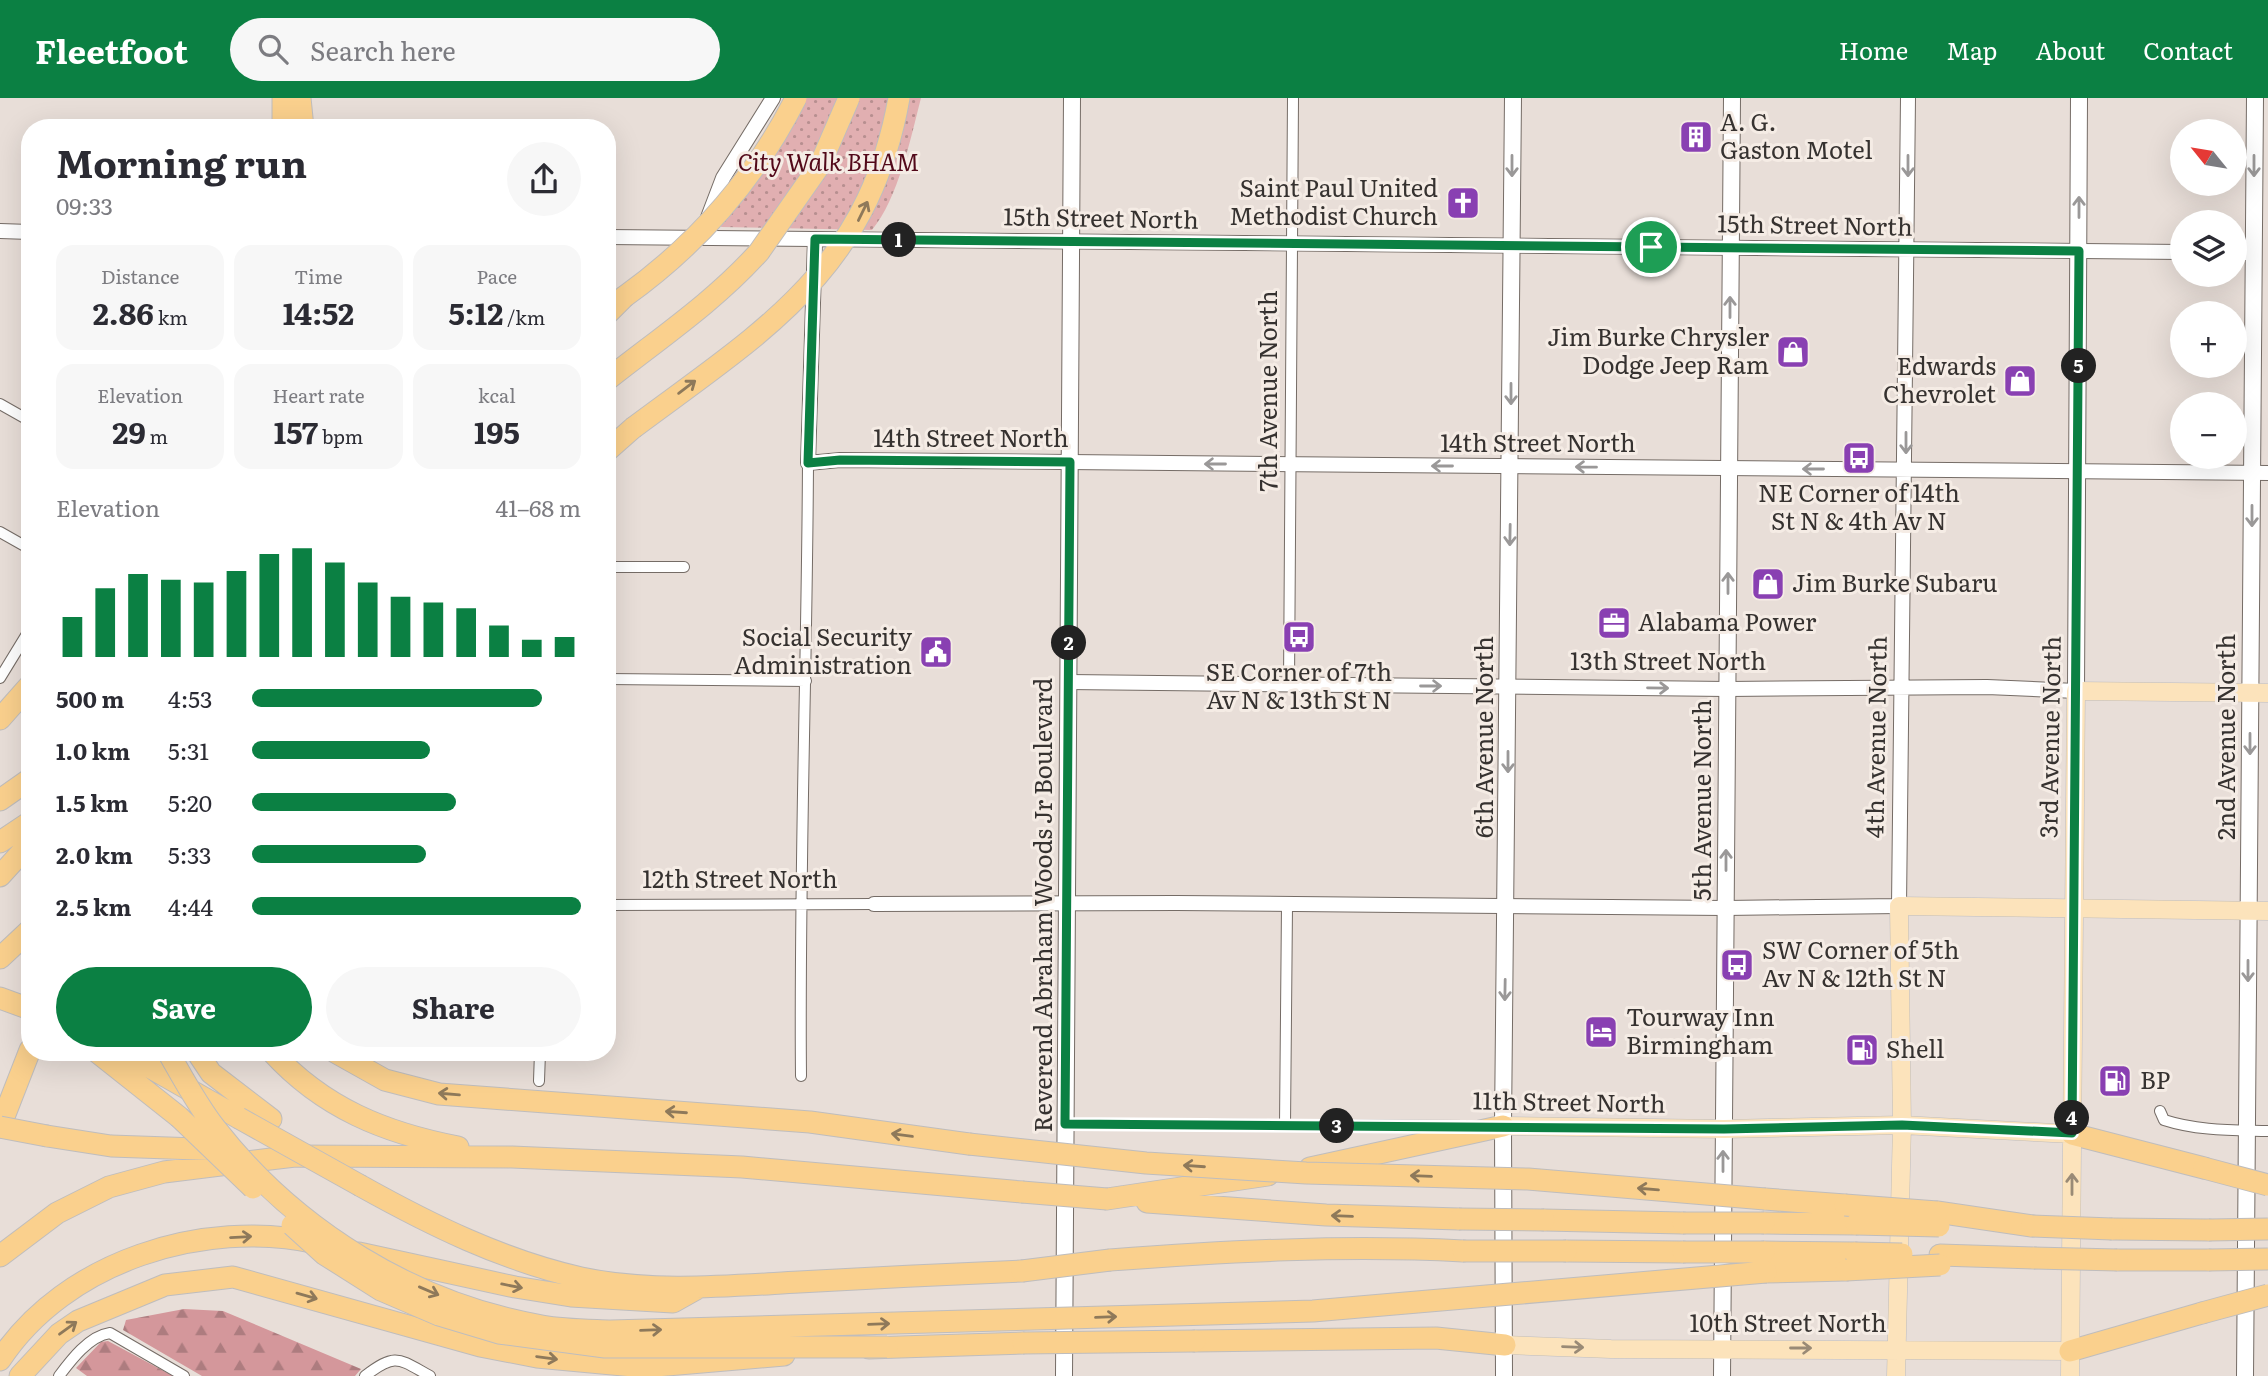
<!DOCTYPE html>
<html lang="en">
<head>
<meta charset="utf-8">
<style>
	body { margin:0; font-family:Literata,serif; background:#f7f7f7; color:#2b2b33; height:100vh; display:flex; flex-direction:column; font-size:26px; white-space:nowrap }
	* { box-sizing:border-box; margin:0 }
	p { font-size:23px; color:#7c7c81 }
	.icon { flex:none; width:38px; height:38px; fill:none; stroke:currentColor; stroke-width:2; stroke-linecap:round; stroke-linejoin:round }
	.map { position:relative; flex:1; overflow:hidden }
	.side { position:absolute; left:21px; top:21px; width:595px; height:942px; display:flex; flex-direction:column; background:#fff; border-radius:28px; box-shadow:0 7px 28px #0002 }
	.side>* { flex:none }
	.needle { width:46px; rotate:300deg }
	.buttons { position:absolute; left:2170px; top:21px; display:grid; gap:14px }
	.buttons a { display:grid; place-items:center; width:77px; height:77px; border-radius:50%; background:#fff; box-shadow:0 7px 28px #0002; font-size:35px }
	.pin { position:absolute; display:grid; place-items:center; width:60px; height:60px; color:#fff; margin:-30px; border:4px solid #fff; border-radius:50%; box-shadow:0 2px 7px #0007 }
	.km { position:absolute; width:35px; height:35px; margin:-18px; border-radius:50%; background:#222; color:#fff; font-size:19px; line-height:35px; text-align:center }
	.round { display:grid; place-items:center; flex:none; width:74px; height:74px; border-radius:37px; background:#f7f7f7 }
	.summary { display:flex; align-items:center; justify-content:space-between; height:119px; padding:0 35px }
	h1 { font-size:38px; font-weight:700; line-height:52px }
	.figures { display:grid; grid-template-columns:repeat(3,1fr); gap:10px; height:119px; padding:7px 35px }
	.figures div { display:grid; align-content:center; border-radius:18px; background:#f7f7f7; text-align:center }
	.figures b { font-size:30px; font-weight:700 }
	.figures small { font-size:19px; font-weight:400 }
	.figures p { font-size:19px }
	.chart { height:196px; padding:14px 35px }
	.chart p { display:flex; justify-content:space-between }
	.chart svg { width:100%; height:126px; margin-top:7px; stroke:#0b8043; stroke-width:6 }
	.cta { display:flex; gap:14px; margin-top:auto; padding:14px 35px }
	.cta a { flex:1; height:80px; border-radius:42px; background:#0b8043; color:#fff; font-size:28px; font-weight:700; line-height:80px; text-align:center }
	.cta a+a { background:#f7f7f7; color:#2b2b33 }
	ul { padding:0 35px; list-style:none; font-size:23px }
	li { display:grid; grid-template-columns:112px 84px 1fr; align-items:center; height:52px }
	li i { height:18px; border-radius:9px; background:#0b8043 }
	header { display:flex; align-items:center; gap:42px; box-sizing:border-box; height:98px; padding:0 35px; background:#0b8043; color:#fff }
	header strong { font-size:33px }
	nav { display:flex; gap:38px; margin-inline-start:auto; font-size:24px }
	.search { width:490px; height:63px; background:#f7f7f7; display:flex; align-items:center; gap:18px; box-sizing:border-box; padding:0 24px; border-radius:38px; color:#7c7c81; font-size:26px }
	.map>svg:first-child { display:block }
</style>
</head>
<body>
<header>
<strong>Fleetfoot</strong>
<div class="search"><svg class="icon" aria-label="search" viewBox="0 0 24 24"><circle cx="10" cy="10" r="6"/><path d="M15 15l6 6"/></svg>Search here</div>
<nav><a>Home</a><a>Map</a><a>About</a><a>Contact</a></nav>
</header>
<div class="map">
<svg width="2268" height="1278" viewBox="0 0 2268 1278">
	<defs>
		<pattern id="forest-firs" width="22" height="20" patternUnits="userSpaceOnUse" patternTransform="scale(1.75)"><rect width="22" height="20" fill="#d4979b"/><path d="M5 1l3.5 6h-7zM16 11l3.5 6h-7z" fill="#ad7c7f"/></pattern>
		<pattern id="park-dots" width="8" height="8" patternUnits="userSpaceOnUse" patternTransform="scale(1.75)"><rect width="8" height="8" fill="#e1afb1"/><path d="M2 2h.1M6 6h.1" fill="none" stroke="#b78f90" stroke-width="1.8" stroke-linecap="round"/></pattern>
	</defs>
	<rect width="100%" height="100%" fill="#e8ded8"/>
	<path fill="url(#forest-firs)" d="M184,1211L223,1213L361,1271L355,1278H202L123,1232L126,1222Z
		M108,1243L173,1278H87L76,1270L101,1244Z"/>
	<path fill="url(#park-dots)" d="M787,0H921C911,39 898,101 872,132L721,129L726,103Z"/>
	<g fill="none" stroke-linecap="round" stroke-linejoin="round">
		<defs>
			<path id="minor" d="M0,306L30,323
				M0,434L30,451
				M607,469H684
				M0,580L30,531
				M607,581L806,583
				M1289,586L1293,0
				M607,807L874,806
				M801,978C799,774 807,570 808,365
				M539,983L540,954
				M2160,1013L2164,1022C2198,1033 2233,1032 2268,1033
				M1065,1026L1465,1028
				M1285,1027L1287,808
				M59,1278C71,1262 89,1238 110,1235L184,1278
				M365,1278C396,1254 399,1261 430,1278"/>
			<path id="tertiary" d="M707,122L723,80L773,0
				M0,133L30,134
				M607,139L2182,154
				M815,141L808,365L840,362L2268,375
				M2235,155H2254
				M1068,584L1727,591L1987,589L2076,593
				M874,806L1176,805L1725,810L1899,808L1908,0"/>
			<path id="secondary" d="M2076,593L2079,0
				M1064,1278L1072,0
				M1504,1278L1503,1028L1513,0
				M1722,1278L1732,0
				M2245,1278L2255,0"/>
			<path id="primary" d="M1503,1028L1724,1031L1902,1027L2072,1036
				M1505,1247L1611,1251L2070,1253
				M1896,1278L1902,1027L1899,808L2268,813
				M2070,1278L2076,593L2268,595"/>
			<path id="motorway" d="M300,0L303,30
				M283,30V0
				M607,216L624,199
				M607,282C660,240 714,204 759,154
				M607,353L633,330
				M0,621L30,587
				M0,702L30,681
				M0,744L30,724
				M0,778L30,745
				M0,860L30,832
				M0,900L30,911
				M97,954L179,1019
				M123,954L239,1020
				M197,954L211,975L271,1021
				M272,954C323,1010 385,1035 458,1049
				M335,954L385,982L439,996L810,1024L969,1046
				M0,1029L30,952
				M2072,1036L2204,1070
				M47,1038L111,1048L226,1052
				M1310,1070L1503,1028
				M361,1088C431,1127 502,1162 581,1180C652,1195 727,1188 799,1184C873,1180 948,1176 1022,1173
				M1107,1101L1268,1077
				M1765,1101L1845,1107
				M1147,1104L1326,1117L1459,1121
				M1937,1114L2032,1128
				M1544,1122L1683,1125
				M1764,1125L1856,1126
				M2112,1131L2209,1132
				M1566,1153L1683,1154
				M1764,1154L1855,1155
				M359,1155L515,1189L571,1198L673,1204L698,1190
				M1940,1157L2034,1160
				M0,1158L57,1115L109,1089L164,1074L295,1058L512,1059L742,1069L1022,1094
				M1110,1162C1228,1153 1345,1147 1463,1153
				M2117,1162H2209
				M1766,1174L1846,1172
				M1195,1243L1436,1240L1505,1247
				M869,1250L1023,1245
				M2070,1253L2202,1215
				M0,1262C65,1163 204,1120 317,1145
				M20,1278L59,1236L78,1223L165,1187L233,1179L480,1248L537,1259L644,1269L784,1257"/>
		</defs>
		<use href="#minor" stroke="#756c66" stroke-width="12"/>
		<use href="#tertiary" stroke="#756c66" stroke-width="16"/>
		<use href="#secondary" stroke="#756c66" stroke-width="18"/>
		<use href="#primary" stroke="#bfbdbd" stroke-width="19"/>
		<use href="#motorway" stroke="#bfbdbd" stroke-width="23"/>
		<use href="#minor" stroke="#fff" stroke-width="10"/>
		<use href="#tertiary" stroke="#fff" stroke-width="14"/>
		<use href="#secondary" stroke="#fff" stroke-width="16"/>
		<use href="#primary" stroke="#fce3bb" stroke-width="18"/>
		<use href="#motorway" stroke="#fad08d" stroke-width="21"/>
		<defs>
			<path id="motorway-bridge" d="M759,154L820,67L849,0
				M624,199C698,146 755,81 796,0
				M633,330C763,233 868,173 899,0
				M168,954C183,980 197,1007 216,1031C295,1132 414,1206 542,1228C564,1232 588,1232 611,1233L1313,1213L1766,1174
				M179,1019L253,1090
				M239,1020L361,1088
				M0,1029L47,1038
				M969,1046L1146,1065L1306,1075L1528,1081L1765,1101
				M2204,1070L2268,1087
				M1022,1094L1107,1101
				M1845,1107L1937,1114
				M1459,1121L1544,1122
				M1683,1125H1764
				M1856,1126L1939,1128
				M292,1127L324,1156L381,1192L439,1217L499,1235L605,1249H887
				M2032,1128L2112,1131
				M2209,1132L2268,1131
				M1463,1153H1566
				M1683,1154H1764
				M1855,1155L1902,1156
				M2034,1160L2117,1162
				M2209,1162L2268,1161
				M1846,1172L1940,1167
				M1022,1173L1110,1162
				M2202,1215L2268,1197
				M1023,1245L1195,1243"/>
		</defs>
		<use href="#motorway-bridge" stroke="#bfbdbd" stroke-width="23" stroke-linecap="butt"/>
		<use href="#motorway-bridge" stroke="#fad08d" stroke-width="21"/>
	</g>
	<defs><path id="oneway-shaft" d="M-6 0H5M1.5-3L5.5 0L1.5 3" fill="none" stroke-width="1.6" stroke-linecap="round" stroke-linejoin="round" transform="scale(1.75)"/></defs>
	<g stroke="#9a9898">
		<use href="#oneway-shaft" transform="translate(1512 68) rotate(90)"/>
		<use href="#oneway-shaft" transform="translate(1908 68) rotate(90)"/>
		<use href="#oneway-shaft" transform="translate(2254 68) rotate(90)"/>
		<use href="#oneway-shaft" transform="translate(2079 109) rotate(-90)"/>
		<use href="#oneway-shaft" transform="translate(1730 209) rotate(-90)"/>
		<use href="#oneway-shaft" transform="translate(1511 296) rotate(90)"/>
		<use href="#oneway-shaft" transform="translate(1906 345) rotate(90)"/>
		<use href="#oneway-shaft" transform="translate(1215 366) rotate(-180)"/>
		<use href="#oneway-shaft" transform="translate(1442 368) rotate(-180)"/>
		<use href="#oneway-shaft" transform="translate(1586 369) rotate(-179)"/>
		<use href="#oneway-shaft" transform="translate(1813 371) rotate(-180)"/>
		<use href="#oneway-shaft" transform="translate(2252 418) rotate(90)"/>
		<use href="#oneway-shaft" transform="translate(1510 437) rotate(91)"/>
		<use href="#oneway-shaft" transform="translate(1728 485) rotate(-90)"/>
		<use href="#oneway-shaft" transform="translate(1431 588)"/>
		<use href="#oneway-shaft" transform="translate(1658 590) rotate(1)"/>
		<use href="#oneway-shaft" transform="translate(2250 646) rotate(90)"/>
		<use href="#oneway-shaft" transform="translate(1508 664) rotate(90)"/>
		<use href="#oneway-shaft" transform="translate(1726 762) rotate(-90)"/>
		<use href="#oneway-shaft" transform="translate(2248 873) rotate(90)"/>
		<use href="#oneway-shaft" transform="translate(1505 892) rotate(91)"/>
		<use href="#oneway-shaft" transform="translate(1723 1063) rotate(-90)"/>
	</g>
	<g stroke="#8e795a">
		<use href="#oneway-shaft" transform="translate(863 113) rotate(-64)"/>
		<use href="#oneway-shaft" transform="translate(687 289) rotate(-37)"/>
		<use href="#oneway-shaft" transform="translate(449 996) rotate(-175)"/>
		<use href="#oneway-shaft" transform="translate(676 1014) rotate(-176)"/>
		<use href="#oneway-shaft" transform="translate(902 1037) rotate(-172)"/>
		<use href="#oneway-shaft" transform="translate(1194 1068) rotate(-176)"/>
		<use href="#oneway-shaft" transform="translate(1421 1078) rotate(-178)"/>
		<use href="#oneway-shaft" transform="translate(1648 1091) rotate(-175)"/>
		<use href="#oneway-shaft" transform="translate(1342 1118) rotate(-178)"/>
		<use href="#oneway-shaft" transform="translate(241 1139) rotate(-3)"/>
		<use href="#oneway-shaft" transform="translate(512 1188) rotate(11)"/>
		<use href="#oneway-shaft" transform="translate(429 1193) rotate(23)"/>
		<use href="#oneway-shaft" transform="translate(307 1198) rotate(16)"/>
		<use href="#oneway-shaft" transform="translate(1106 1219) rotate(-2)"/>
		<use href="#oneway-shaft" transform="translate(879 1226) rotate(-2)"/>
		<use href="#oneway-shaft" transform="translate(68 1230) rotate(-36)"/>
		<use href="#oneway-shaft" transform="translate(651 1232) rotate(-2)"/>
		<use href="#oneway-shaft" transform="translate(547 1260) rotate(8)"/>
	</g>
	<g stroke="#998a76">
		<use href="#oneway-shaft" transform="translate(2072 1086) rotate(-90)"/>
		<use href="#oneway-shaft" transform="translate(1573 1249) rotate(2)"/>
		<use href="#oneway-shaft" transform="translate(1801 1250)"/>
	</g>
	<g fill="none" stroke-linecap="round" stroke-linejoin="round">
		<defs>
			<path id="route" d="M815,141L2079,153L2072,1035L1902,1027L1724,1031L1065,1026L1070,364L840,362L808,365Z"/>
		</defs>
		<use href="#route" stroke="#fff" stroke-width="14"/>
		<use href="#route" stroke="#0b8043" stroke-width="9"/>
	</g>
	<defs>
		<symbol id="building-square" viewBox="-11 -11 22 22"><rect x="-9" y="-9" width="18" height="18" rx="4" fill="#8940b2" stroke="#f5ece5"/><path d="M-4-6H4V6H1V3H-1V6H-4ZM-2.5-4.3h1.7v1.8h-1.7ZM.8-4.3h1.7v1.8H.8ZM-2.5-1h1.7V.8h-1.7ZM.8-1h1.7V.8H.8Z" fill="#fff"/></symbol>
		<symbol id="church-square" viewBox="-11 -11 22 22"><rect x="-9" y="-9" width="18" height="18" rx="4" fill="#8940b2" stroke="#f5ece5"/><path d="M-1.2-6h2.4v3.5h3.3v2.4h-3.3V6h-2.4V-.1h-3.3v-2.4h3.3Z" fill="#fff"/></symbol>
		<symbol id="shop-square" viewBox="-11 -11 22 22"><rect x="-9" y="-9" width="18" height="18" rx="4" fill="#8940b2" stroke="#f5ece5"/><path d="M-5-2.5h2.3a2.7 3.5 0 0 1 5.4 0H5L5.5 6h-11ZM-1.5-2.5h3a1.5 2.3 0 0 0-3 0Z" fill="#fff"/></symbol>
		<symbol id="bus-square" viewBox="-11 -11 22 22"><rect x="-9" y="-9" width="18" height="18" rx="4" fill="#8940b2" stroke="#f5ece5"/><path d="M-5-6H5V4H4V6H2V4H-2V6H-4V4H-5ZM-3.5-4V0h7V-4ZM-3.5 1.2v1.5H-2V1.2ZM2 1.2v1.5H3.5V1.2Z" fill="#fff"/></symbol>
		<symbol id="office-square" viewBox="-11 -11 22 22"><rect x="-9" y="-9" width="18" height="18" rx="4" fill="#8940b2" stroke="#f5ece5"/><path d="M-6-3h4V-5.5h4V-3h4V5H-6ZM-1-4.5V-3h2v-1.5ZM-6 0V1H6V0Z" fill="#fff"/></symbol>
		<symbol id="civic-square" viewBox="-11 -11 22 22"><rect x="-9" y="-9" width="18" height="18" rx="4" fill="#8940b2" stroke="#f5ece5"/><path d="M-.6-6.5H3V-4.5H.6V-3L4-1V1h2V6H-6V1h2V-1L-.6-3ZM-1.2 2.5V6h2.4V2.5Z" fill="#fff"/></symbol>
		<symbol id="hotel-square" viewBox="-11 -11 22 22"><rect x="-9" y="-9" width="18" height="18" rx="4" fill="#8940b2" stroke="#f5ece5"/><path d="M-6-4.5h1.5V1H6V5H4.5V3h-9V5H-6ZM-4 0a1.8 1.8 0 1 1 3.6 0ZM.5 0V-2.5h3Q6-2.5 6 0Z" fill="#fff"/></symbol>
		<symbol id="fuel-square" viewBox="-11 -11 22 22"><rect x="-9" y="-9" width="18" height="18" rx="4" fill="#8940b2" stroke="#f5ece5"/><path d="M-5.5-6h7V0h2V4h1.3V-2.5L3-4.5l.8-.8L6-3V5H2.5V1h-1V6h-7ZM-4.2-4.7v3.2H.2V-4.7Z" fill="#fff"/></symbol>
	</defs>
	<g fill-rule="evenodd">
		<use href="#building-square" x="1677" y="20" width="38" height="38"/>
		<use href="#church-square" x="1444" y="86" width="38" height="38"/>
		<use href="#shop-square" x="1774" y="235" width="38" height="38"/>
		<use href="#shop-square" x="2001" y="264" width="38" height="38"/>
		<use href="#bus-square" x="1840" y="341" width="38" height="38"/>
		<use href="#shop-square" x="1749" y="467" width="38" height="38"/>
		<use href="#office-square" x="1595" y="506" width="38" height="38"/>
		<use href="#bus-square" x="1280" y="520" width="38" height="38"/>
		<use href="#civic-square" x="917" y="535" width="38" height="38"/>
		<use href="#bus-square" x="1718" y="848" width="38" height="38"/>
		<use href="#hotel-square" x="1582" y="915" width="38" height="38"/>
		<use href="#fuel-square" x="1843" y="933" width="38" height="38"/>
		<use href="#fuel-square" x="2096" y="964" width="38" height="38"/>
	</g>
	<g text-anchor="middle" stroke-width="6" stroke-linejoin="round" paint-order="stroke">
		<g font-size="24" fill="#363230" stroke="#f5ece5" text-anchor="start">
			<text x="1720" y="33">A. G.<tspan x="1720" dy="28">Gaston Motel</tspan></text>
			<text x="1438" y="99" text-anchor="end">Saint Paul United<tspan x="1438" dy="28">Methodist Church</tspan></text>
			<text x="1769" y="248" text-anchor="end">Jim Burke Chrysler<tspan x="1769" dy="28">Dodge Jeep Ram</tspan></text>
			<text x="1996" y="277" text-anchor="end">Edwards<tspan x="1996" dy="28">Chevrolet</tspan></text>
			<text x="1859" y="404" text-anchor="middle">NE Corner of 14th<tspan x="1859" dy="28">St N &amp; 4th Av N</tspan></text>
			<text x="1792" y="494">Jim Burke Subaru</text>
			<text x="1638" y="533">Alabama Power</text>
			<text x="912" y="548" text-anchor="end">Social Security<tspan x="912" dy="28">Administration</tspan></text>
			<text x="1299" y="583" text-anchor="middle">SE Corner of 7th<tspan x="1299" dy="28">Av N &amp; 13th St N</tspan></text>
			<text x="1762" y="861">SW Corner of 5th<tspan x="1762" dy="28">Av N &amp; 12th St N</tspan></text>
			<text x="1626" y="928">Tourway Inn<tspan x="1626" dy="28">Birmingham</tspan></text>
			<text x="1886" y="960">Shell</text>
			<text x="2140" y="991">BP</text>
		</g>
		<g font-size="24" font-style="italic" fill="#520819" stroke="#f5ece5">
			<text x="828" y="73">City Walk BHAM</text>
		</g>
		<g font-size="24" fill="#363230" stroke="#f5ece5">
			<text transform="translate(1101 121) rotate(1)" y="8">15th Street North</text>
			<text transform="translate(1815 128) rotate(1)" y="8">15th Street North</text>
			<text transform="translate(1269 293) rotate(-90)" y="8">7th Avenue North</text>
			<text x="971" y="349">14th Street North</text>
			<text x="1538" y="354">14th Street North</text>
			<text x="1668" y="572">13th Street North</text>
			<text transform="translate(1485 639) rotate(-90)" y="8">6th Avenue North</text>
			<text transform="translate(1877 639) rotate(-89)" y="8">4th Avenue North</text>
			<text transform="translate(2051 639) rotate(-89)" y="8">3rd Avenue North</text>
			<text transform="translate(2227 639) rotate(-90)" y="8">2nd Avenue North</text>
			<text transform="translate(1703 702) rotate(-90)" y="8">5th Avenue North</text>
			<text x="740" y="790">12th Street North</text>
			<text transform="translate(1044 807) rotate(-90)" y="8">Reverend Abraham Woods Jr Boulevard</text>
			<text transform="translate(1569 1005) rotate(1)" y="8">11th Street North</text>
			<text x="1788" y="1234">10th Street North</text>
		</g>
	</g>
</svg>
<div class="buttons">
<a><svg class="needle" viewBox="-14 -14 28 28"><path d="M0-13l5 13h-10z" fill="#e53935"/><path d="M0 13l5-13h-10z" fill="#7c7c81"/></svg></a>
<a><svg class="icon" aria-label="layers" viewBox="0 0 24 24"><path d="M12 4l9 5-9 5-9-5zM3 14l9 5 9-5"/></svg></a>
<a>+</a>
<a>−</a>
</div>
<div class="pin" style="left:1651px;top:149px;background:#1e9e55"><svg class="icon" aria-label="arrive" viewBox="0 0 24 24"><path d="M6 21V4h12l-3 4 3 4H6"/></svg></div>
<b class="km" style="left:899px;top:142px">1</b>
<b class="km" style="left:1069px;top:545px">2</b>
<b class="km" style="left:1337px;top:1028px">3</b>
<b class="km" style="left:2072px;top:1020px">4</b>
<b class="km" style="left:2079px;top:268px">5</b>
<section class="side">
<div class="summary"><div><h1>Morning run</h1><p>09:33</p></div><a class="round"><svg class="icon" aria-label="share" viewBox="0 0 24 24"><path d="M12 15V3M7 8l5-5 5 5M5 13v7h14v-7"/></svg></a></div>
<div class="figures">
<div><p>Distance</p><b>2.86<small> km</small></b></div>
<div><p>Time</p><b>14:52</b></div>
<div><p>Pace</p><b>5:12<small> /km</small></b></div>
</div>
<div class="figures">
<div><p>Elevation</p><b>29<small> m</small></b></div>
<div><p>Heart rate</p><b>157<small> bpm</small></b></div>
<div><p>kcal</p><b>195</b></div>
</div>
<div class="chart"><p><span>Elevation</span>41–68 m</p>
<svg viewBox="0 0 160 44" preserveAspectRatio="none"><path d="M5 44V30M15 44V20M25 44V15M35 44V17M45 44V18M55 44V14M65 44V8M75 44V6M85 44V11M95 44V18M105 44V23M115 44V25M125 44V27M135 44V33M145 44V38M155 44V37"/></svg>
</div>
<ul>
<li><b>500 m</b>4:53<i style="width:88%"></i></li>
<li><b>1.0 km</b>5:31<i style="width:54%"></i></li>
<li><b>1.5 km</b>5:20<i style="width:62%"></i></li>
<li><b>2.0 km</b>5:33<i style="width:53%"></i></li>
<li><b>2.5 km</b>4:44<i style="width:100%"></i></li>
</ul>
<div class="cta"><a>Save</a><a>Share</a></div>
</section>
</div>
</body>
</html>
